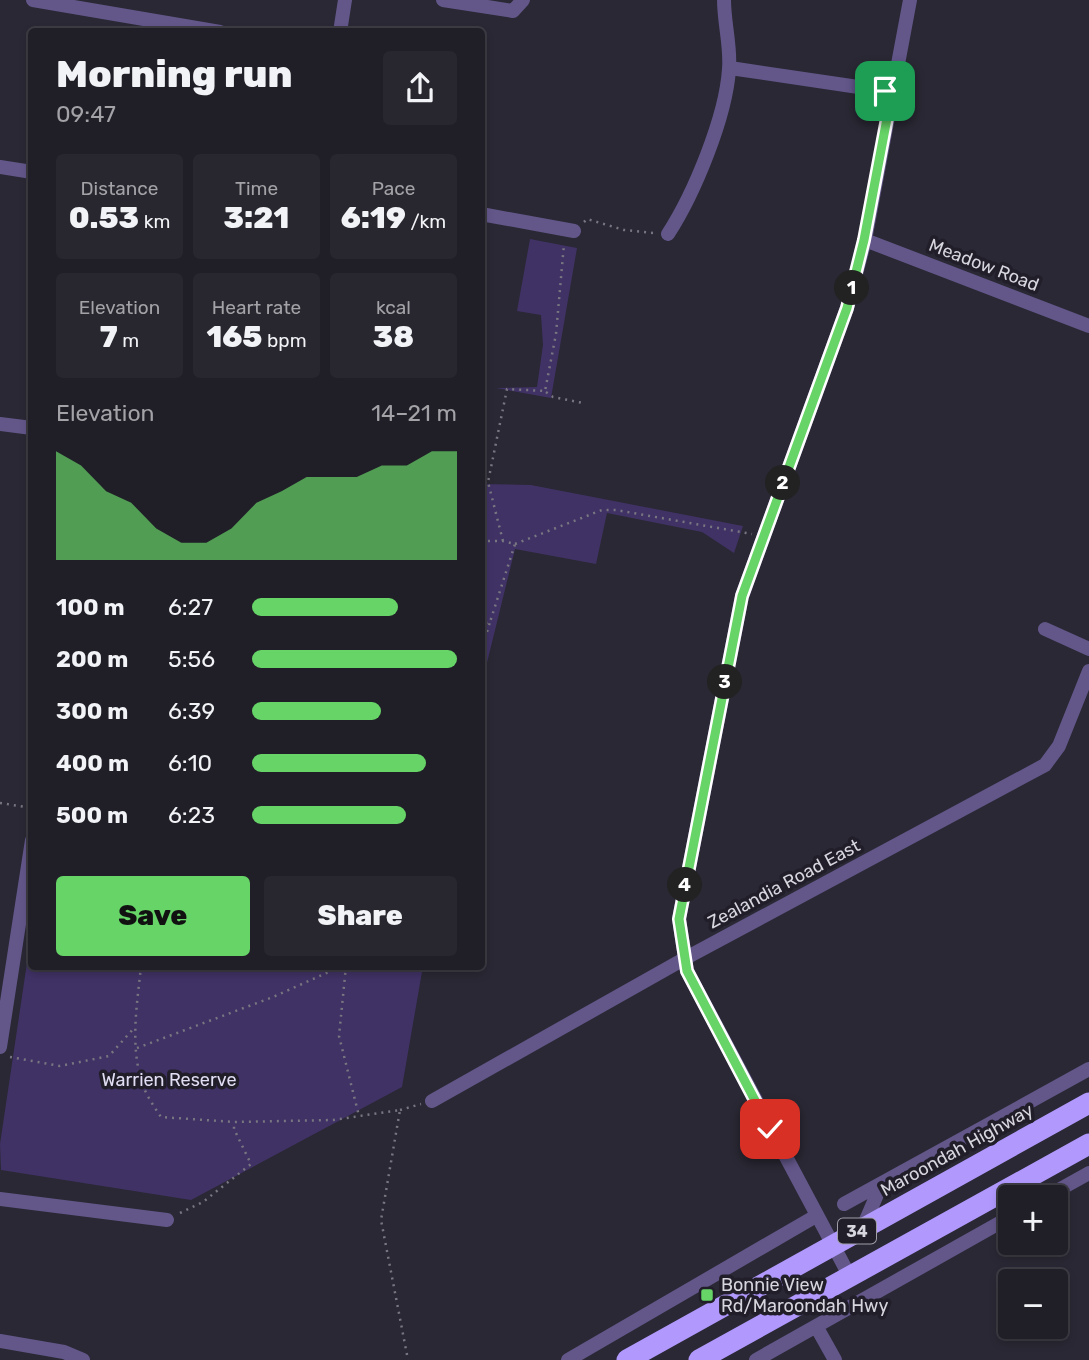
<!DOCTYPE html>
<html lang="en">
<head>
<meta charset="utf-8">
<style>
	body { margin:0; font-family:Rubik,sans-serif; background:#28272f; color:#f1f3f6; height:100vh; display:flex; flex-direction:column; font-size:26px; white-space:nowrap }
	* { box-sizing:border-box; margin:0 }
	p { font-size:23px; color:#a2a2a7 }
	.icon { flex:none; width:38px; height:38px; fill:none; stroke:currentColor; stroke-width:2; stroke-linecap:round; stroke-linejoin:round }
	.map { position:relative; flex:1; overflow:hidden }
	.side { position:absolute; left:28px; top:28px; width:457px; height:942px; display:flex; flex-direction:column; background:#201e27; border-radius:7px; box-shadow:0 4px 10px #0003,0 0 0 2px #3d3c44 }
	.side>* { flex:none }
	.fabs { position:absolute; left:998px; top:1185px; display:grid; gap:14px }
	.fabs a { display:grid; place-items:center; width:70px; height:70px; border-radius:7px; background:#201e27; box-shadow:0 4px 10px #0003,0 0 0 2px #3d3c44; font-size:35px }
	.pin { position:absolute; display:grid; place-items:center; width:60px; height:60px; color:#fff; margin:-30px; border-radius:14px; box-shadow:0 4px 10px #0006 }
	.km { position:absolute; width:35px; height:35px; margin:-18px; border-radius:50%; background:#222; color:#fff; font-size:19px; line-height:35px; text-align:center }
	.round { display:grid; place-items:center; flex:none; width:74px; height:74px; border-radius:7px; background:#28272f }
	.head { display:flex; align-items:center; justify-content:space-between; height:119px; padding:0 28px }
	h1 { font-size:38px; font-weight:800; line-height:52px }
	.stats { display:grid; grid-template-columns:repeat(3,1fr); gap:10px; height:119px; padding:7px 28px }
	.stats div { display:grid; align-content:center; border-radius:7px; background:#28272f; text-align:center }
	.stats b { font-size:30px; font-weight:800 }
	.stats small { font-size:19px; font-weight:400 }
	.stats p { font-size:19px }
	.chart { height:196px; padding:14px 28px }
	.chart p { display:flex; justify-content:space-between }
	.chart svg { width:100%; height:126px; margin-top:7px; fill:#66d467; opacity:.7 }
	.action { display:flex; gap:14px; margin-top:auto; padding:14px 28px }
	.action a { flex:1; height:80px; border-radius:7px; background:#66d467; color:#111; font-size:28px; font-weight:800; line-height:80px; text-align:center }
	.action a+a { background:#28272f; color:#f1f3f6 }
	ul { padding:0 28px; list-style:none; font-size:23px }
	li { display:grid; grid-template-columns:112px 84px 1fr; align-items:center; height:52px }
	li i { height:18px; border-radius:9px; background:#66d467 }
	.map>svg:first-child { display:block }
</style>
</head>
<body>
<div class="map">
<svg width="1089" height="1360" viewBox="0 0 1089 1360">
	<rect width="100%" height="100%" fill="#2a2834"/>
	<path fill="#403265" d="M530,239L577,248L551,398L496,388L537,387L543,345L541,315L517,311Z
		M481,484L531,485L743,526L734,553L702,532L607,513L596,564L515,549L481,687Z
		M31,936L32,966H423L402,1087L191,1200L1,1170L0,1144Z"/>
	<g fill="none" stroke-linecap="round" stroke-linejoin="round">
		<path stroke="#787681" stroke-width="2.5" stroke-dasharray="2 5" stroke-linecap="butt" d="M584,222L587,219L624,230L654,233
			M546,392L553,397L583,403
			M481,541H503L515,544L490,622L481,624
			M503,541L488,482L507,389L545,391L556,334L564,244
			M515,544L602,510H616L752,534
			M481,652L490,622
			M0,803L32,808
			M141,966C137,1006 129,1049 144,1088C148,1098 155,1108 161,1117L234,1122L333,1120L400,1110L381,1220L408,1360
			M346,966L339,1036L359,1116
			M137,1048L273,997L342,966
			M10,1057L60,1066L109,1056L135,1027
			M400,1110L421,1104
			M180,1213L203,1202L251,1164L234,1129V1122"/>
		<path stroke="#63578a" stroke-width="14" d="M33,0L220,32
			M443,0L513,11L523,0
			M340,32L345,0
			M730,68L892,92
			M0,167L32,172
			M481,214L574,231
			M668,234C694,194 726,117 729,69C731,47 724,23 724,0
			M865,240L1089,326
			M0,424L32,428
			M1045,629L1089,649
			M0,1047L32,840
			M432,1101L684,959L1045,765L1059,746L1089,671
			M1046,1197L1089,1173
			M0,1199L167,1220
			M844,1204L1089,1069
			M863,1227L882,1183
			M849,1275L687,971L679,919L742,596L847,308L865,240L910,0
			M816,1326L835,1360
			M0,1341L64,1352L83,1360
			M568,1360L816,1216
			M756,1360L1010,1217"/>
		<path stroke="#b098fd" stroke-width="21" d="M627,1360L1089,1103
			M699,1360L1089,1144"/>
	</g>
	<g fill="none" stroke-linecap="round" stroke-linejoin="round">
		<defs>
			<path id="route" d="M770,1129L687,971L679,919L742,596L847,308L864,240L892,92L885,91"/>
		</defs>
		<use href="#route" stroke="#fff" stroke-width="14"/>
		<use href="#route" stroke="#66d467" stroke-width="9"/>
	</g>
	<rect fill="#66d467" stroke="#211e2a" stroke-width="2.5" x="700" y="1288" width="14" height="14" rx="3.5"/>
	<g text-anchor="middle" stroke-width="7" stroke-linejoin="round" paint-order="stroke">
		<rect fill="#211e2a" stroke="#a09ea7" stroke-width="2" x="838" y="1218.5" width="38" height="25" rx="5"/>
		<g font-size="16" font-weight="bold" fill="#d7d5dd">
			<text x="857" y="1237">34</text>
		</g>
		<g font-size="18" fill="#d7d5dd" stroke="#211e2a">
			<text transform="translate(984 265) rotate(21)" y="6">Meadow Road</text>
			<text transform="translate(784 884) rotate(-28)" y="6">Zealandia Road East</text>
			<text transform="translate(957 1150) rotate(-29)" y="6">Maroondah Highway</text>
		</g>
		<g font-size="18" fill="#e1ddf3" stroke="#211e2a">
			<text x="169" y="1086">Warrien Reserve</text>
		</g>
		<g font-size="18" fill="#d7d5dd" stroke="#211e2a" text-anchor="start">
			<text x="721" y="1291">Bonnie View<tspan x="721" dy="21">Rd/Maroondah Hwy</tspan></text>
		</g>
	</g>
</svg>
<div class="fabs">
<a>+</a>
<a>−</a>
</div>
<div class="pin" style="left:885px;top:91px;background:#1e9e55"><svg class="icon" aria-label="arrive" viewBox="0 0 24 24"><path d="M6 21V4h12l-3 4 3 4H6"/></svg></div>
<div class="pin" style="left:770px;top:1129px;background:#d93025"><svg class="icon" aria-label="check" viewBox="0 0 24 24"><path d="M5 12l5 5 9-10"/></svg></div>
<b class="km" style="left:852px;top:288px">1</b>
<b class="km" style="left:783px;top:483px">2</b>
<b class="km" style="left:725px;top:682px">3</b>
<b class="km" style="left:685px;top:885px">4</b>
<section class="side">
<div class="head"><div><h1>Morning run</h1><p>09:47</p></div><a class="round"><svg class="icon" aria-label="share" viewBox="0 0 24 24"><path d="M12 15V3M7 8l5-5 5 5M5 13v7h14v-7"/></svg></a></div>
<div class="stats">
<div><p>Distance</p><b>0.53<small> km</small></b></div>
<div><p>Time</p><b>3:21</b></div>
<div><p>Pace</p><b>6:19<small> /km</small></b></div>
</div>
<div class="stats">
<div><p>Elevation</p><b>7<small> m</small></b></div>
<div><p>Heart rate</p><b>165<small> bpm</small></b></div>
<div><p>kcal</p><b>38</b></div>
</div>
<div class="chart"><p><span>Elevation</span>14–21 m</p>
<svg viewBox="0 0 160 44" preserveAspectRatio="none"><path d="M0 44V6L10 11L20 20L30 24L40 33L50 38L60 38L70 33L80 24L90 20L100 15L110 15L120 15L130 11L140 11L150 6L160 6V44z"/></svg>
</div>
<ul>
<li><b>100 m</b>6:27<i style="width:71%"></i></li>
<li><b>200 m</b>5:56<i style="width:100%"></i></li>
<li><b>300 m</b>6:39<i style="width:63%"></i></li>
<li><b>400 m</b>6:10<i style="width:85%"></i></li>
<li><b>500 m</b>6:23<i style="width:75%"></i></li>
</ul>
<div class="action"><a>Save</a><a>Share</a></div>
</section>
</div>
</body>
</html>
